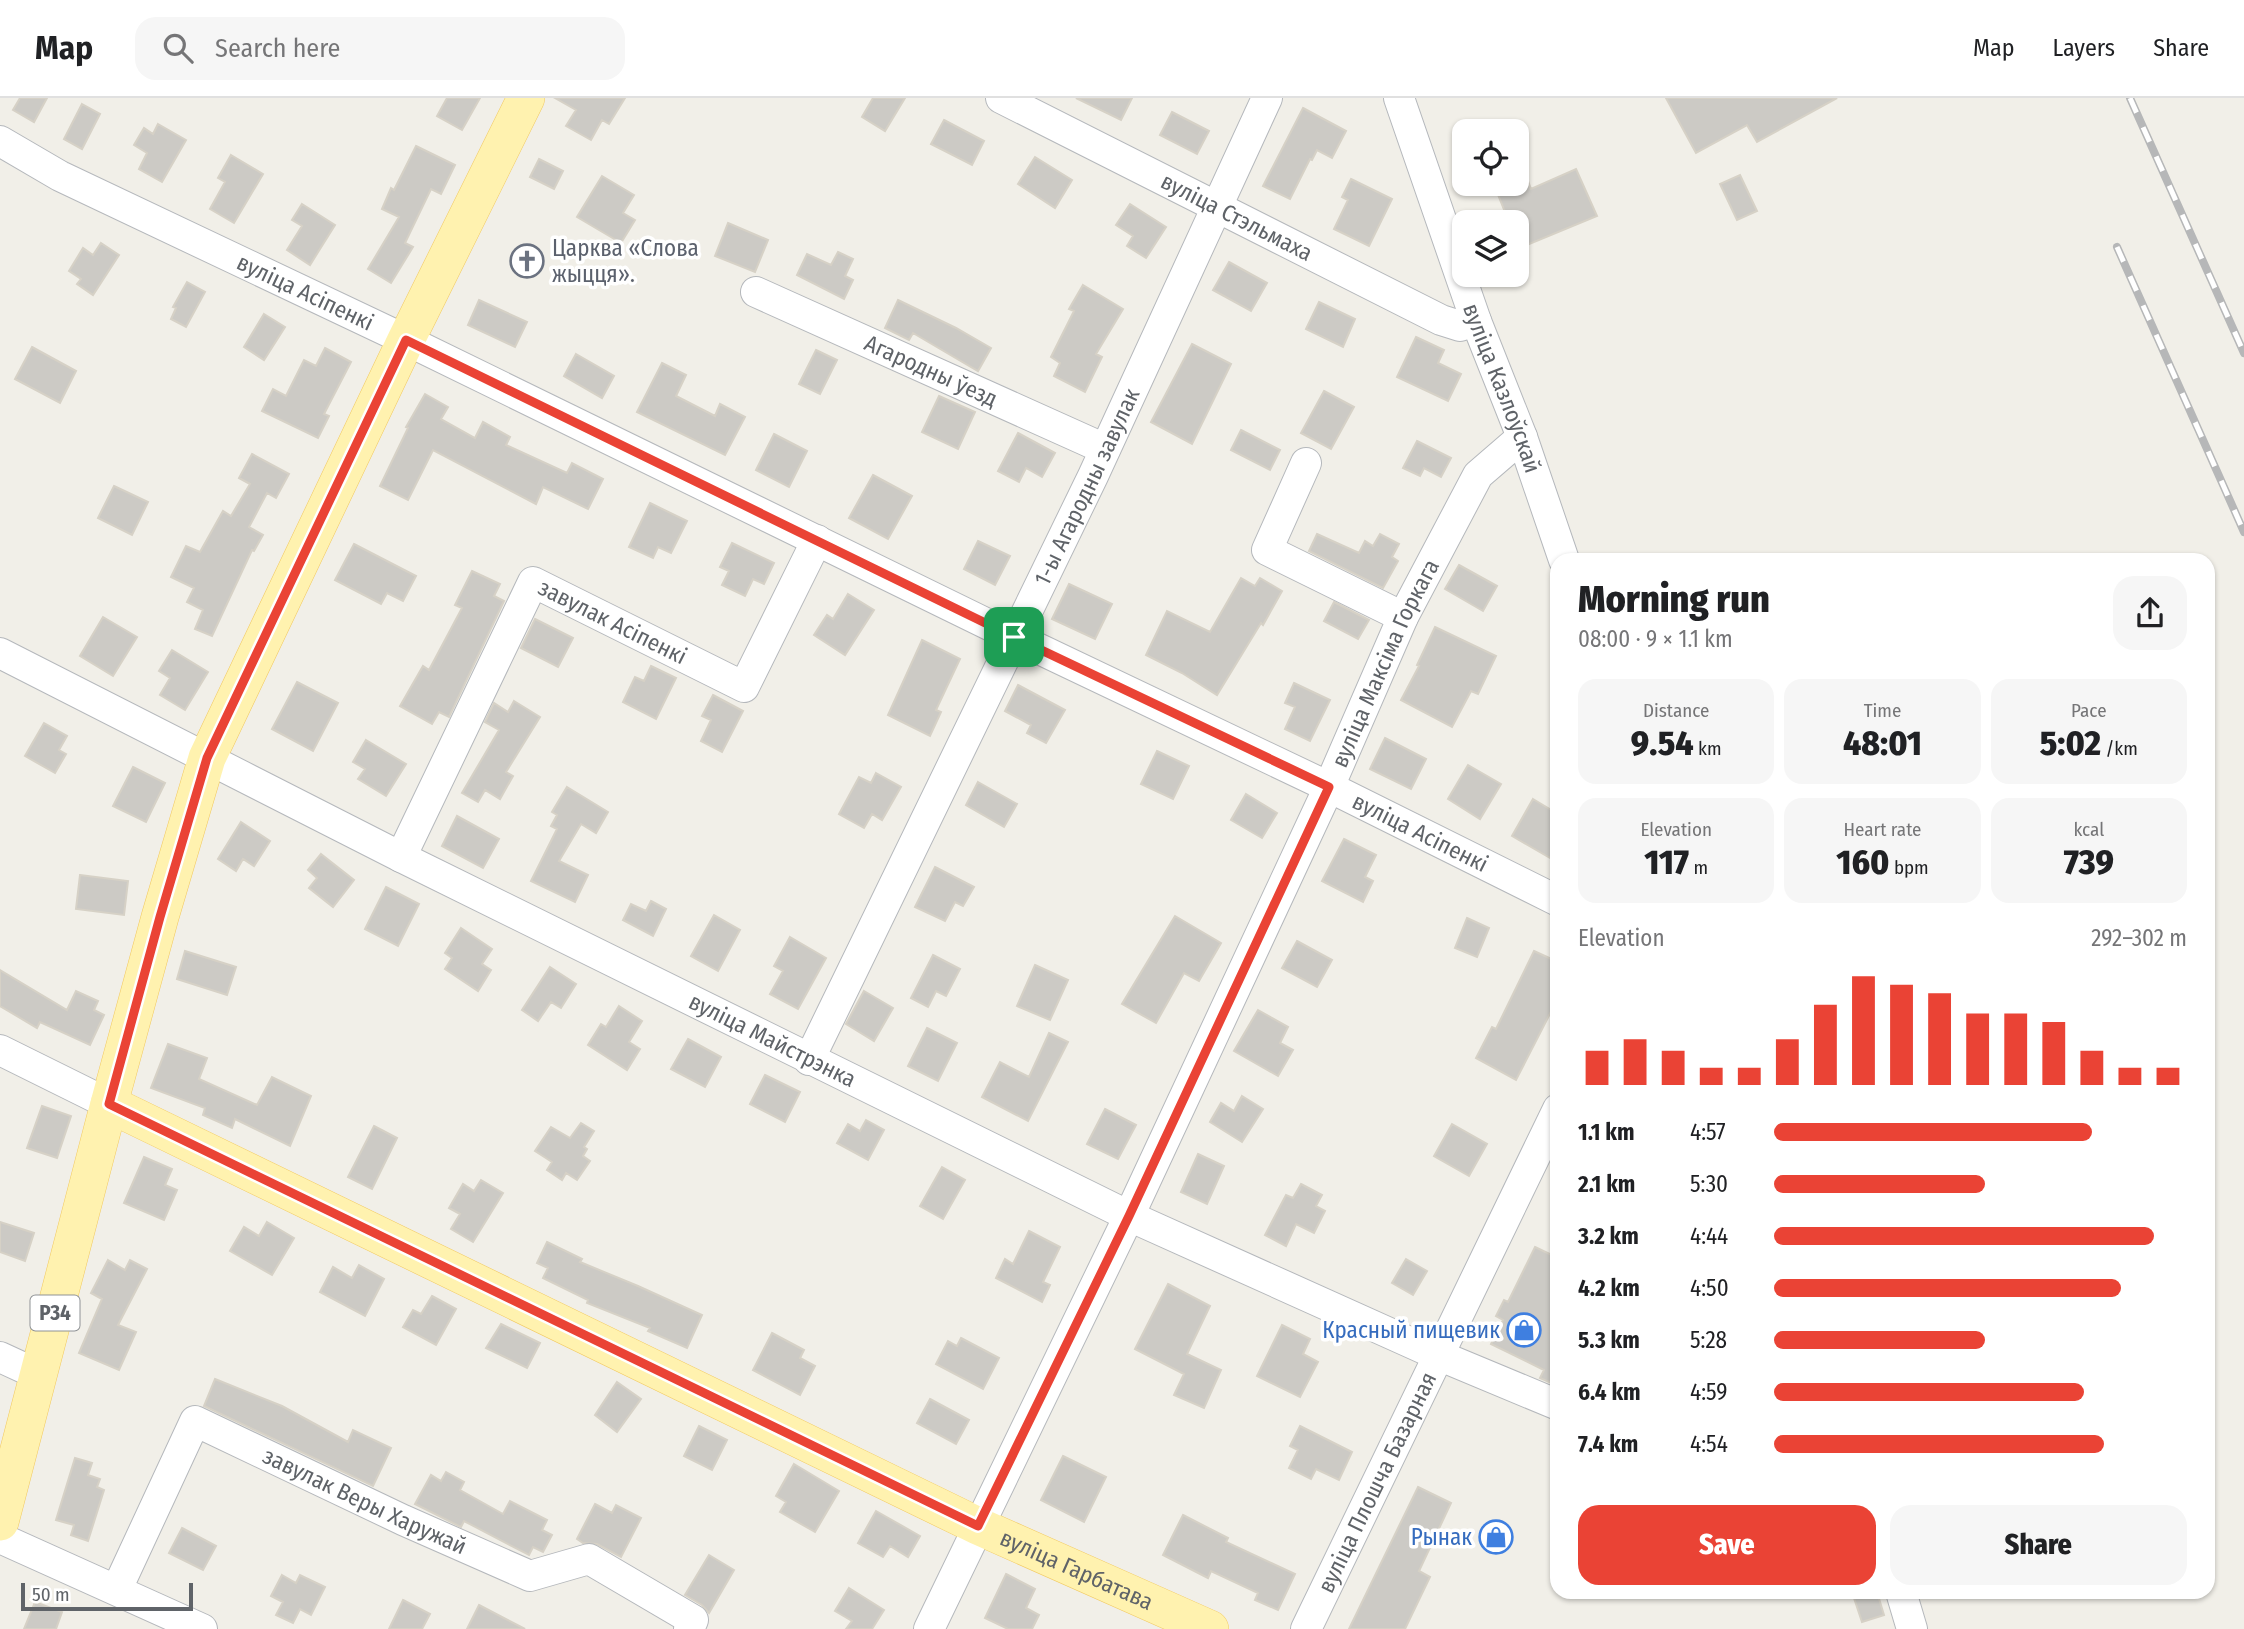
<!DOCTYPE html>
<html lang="en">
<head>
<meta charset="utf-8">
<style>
	body { margin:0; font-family:"Fira Sans Condensed",sans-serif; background:#f6f6f6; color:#202124; height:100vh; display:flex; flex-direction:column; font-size:26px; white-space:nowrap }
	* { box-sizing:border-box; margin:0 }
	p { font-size:23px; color:#757577 }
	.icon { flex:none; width:38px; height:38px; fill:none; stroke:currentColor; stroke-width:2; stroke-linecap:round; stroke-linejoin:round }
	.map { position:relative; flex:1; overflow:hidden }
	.sheet { position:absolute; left:1550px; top:455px; width:665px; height:1046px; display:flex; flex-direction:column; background:#fff; border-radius:21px; box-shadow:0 2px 5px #0004 }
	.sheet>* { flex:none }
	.fabs { position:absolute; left:1452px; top:21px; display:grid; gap:14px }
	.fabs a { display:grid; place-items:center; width:77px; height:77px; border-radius:14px; background:#fff; box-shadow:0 2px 5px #0004; font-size:35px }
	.scale { position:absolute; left:21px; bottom:18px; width:172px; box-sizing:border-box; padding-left:7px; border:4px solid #5f6368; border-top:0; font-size:19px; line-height:24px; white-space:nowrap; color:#5f6368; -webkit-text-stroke:5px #fff; paint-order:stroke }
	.pin { position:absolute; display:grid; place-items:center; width:60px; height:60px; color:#fff; margin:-30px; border-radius:14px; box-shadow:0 4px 10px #0006 }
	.round { display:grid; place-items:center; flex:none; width:74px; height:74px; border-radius:21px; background:#f6f6f6 }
	.summary { display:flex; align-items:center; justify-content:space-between; height:119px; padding:0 28px }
	h1 { font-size:38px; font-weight:800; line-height:52px }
	.stats { display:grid; grid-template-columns:repeat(3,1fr); gap:10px; height:119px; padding:7px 28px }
	.stats div { display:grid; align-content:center; border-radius:18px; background:#f6f6f6; text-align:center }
	.stats b { font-size:35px; font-weight:800 }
	.stats small { font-size:19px; font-weight:400 }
	.stats p { font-size:19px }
	.chart { height:196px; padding:14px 28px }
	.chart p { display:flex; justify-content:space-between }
	.chart svg { width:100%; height:126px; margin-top:7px; stroke:#ea4335; stroke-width:6 }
	.action { display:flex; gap:14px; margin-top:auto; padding:14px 28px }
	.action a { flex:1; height:80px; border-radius:21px; background:#ea4335; color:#fff; font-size:28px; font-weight:800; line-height:80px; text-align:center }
	.action a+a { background:#f6f6f6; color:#202124 }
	ul { padding:0 28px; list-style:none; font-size:23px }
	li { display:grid; grid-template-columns:112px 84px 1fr; align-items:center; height:52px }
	li i { height:18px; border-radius:9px; background:#ea4335 }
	header { display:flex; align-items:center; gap:42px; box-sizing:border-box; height:98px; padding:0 35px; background:#fff; border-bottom:2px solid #e0e0e0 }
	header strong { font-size:33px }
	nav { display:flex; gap:38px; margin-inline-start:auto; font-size:24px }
	.search { width:490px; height:63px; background:#f6f6f6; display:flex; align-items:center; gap:18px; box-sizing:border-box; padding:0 24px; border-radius:21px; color:#757577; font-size:26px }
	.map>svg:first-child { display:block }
</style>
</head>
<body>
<header>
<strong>Map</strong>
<div class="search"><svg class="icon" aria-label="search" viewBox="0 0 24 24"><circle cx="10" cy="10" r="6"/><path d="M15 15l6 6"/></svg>Search here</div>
<nav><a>Map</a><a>Layers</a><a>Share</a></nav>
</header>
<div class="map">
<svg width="2244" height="1531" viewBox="0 0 2244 1531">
	<rect width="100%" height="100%" fill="#f1efe8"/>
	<path fill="#cccac5" stroke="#d6d1c6" stroke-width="2" d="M20,0H47L34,24L13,12Z
		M447,0H480L462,32L437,18Z
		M555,0H625L609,26L602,22L591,42L566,28L576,12Z
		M873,0H905L885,33L862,19Z
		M1076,0H1132L1121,22Z
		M1666,0H1837L1757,44L1747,27L1696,55Z
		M82,6L100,16L82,51L64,41Z
		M1303,10L1346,33L1332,60L1317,52L1312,62L1310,61L1290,101L1263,88Z
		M1172,14L1209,33L1197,56L1160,37Z
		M944,22L984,43L972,67L931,46Z
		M158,26L186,42L162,84L139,71L147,55L134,47L144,30L153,36Z
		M416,48L455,67L441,96L431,91L405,145L413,149L391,185L368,171L399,119L382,111L391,90L394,92Z
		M231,57L263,76L234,125L210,111L225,84L218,80Z
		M1035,59L1072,82L1055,110L1018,86Z
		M539,61L563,73L554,91L530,79Z
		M1576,71L1597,118L1517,151V124H1509L1497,94L1528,83L1531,91Z
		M1740,77L1757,113L1737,122L1720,86Z
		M602,78L634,97L623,115L635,122L621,145L577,119Z
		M1351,81L1392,101L1369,148L1334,131L1348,102L1342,99Z
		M302,106L335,127L310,167L287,152L302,128L292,122Z
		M1130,106L1166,129L1146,160L1127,148L1133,138L1116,127Z
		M728,125L768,142L755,174L715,158Z
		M101,145L119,157L93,197L77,186L81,181L69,173L83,150L93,157Z
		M838,154L853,161L845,178L853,182L844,201L797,177L807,156L831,167Z
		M1229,164L1267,185L1251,213L1213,192Z
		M187,184L205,194L186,229L171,221L176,210L173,209Z
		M1083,187L1123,211L1096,256L1102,259L1085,294L1054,278L1060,265L1051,259L1074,213L1069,211Z
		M479,202L527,224L515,249L468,227Z
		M898,202L956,230L991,250L978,273L913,235L909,242L885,230Z
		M1319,204L1355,221L1343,249L1306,231Z
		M264,216L285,229L264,262L244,249Z
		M1416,239L1444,252L1438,265L1461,276L1448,303L1397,279Z
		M1192,246L1231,266L1192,346L1151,324Z
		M32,249L76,273L60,305L15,281Z
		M325,250L351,264L324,316L329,318L318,340L262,313L273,291L286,298L304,262L316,268Z
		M816,252L837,262L820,296L799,286Z
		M576,256L614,278L602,300L564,278Z
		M662,265L686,277L676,298L715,318L720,306L745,319L725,357L637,314Z
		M1324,293L1354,309L1331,351L1301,335Z
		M425,296L448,309L441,321L475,340L483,324L510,339L506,347L567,375L572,365L603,381L588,411L543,389L536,406L433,352L408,402L380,388L408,330L406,329Z
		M939,298L975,314L958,351L922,334Z
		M1241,332L1280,352L1270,372L1231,352Z
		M1018,335L1055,355L1042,379L1026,370L1019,384L998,373Z
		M774,336L807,353L789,389L756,372Z
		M1417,343L1451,360L1441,379L1424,370L1420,378L1403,370Z
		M252,356L289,376L276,400L267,395L249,429L263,437L254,453L252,452L212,538L195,531L203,512L187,504L194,490L171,479L186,448L200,454L223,413L231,418L250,386L239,380Z
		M873,377L912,398L888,441L849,420Z
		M114,388L148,404L132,437L98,420Z
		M650,405L687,423L671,455L658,449L653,460L629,449Z
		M1317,436L1359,455L1365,443L1373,448L1380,436L1399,446L1392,459L1398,463L1383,490L1309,453Z
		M978,443L1010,458L995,487L964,471Z
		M732,445L774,465L764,486L753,481L745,498L722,487L729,473L720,469Z
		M354,446L416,478L403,503L387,495L381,506L335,482Z
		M1459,467L1497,488L1483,513L1445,491Z
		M472,473L500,486L494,498L504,503L449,619L439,614L432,626L400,608L423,568L429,572L462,510L455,507Z
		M1241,480L1255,488L1260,480L1282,493L1263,527L1261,525L1217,597L1182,575L1146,557L1167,513L1210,534Z
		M1069,486L1112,506L1095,541L1052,521Z
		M848,496L874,512L845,557L814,537L827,517L833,521Z
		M1334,504L1369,522L1358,541L1324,523Z
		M103,519L137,539L113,578L80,558Z
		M535,521L573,540L558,569L521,550Z
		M1435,529L1496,558L1478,596L1471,593L1452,629L1401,602L1419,568L1417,567Z
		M922,542L960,561L936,612L941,614L930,638L888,617Z
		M172,552L208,574L185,612L160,597L170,580L159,573Z
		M651,568L676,580L656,621L623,604L635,579L644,583Z
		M297,584L338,605L313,653L272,631Z
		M1294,585L1330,602L1310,643L1285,631L1295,609L1285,605Z
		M1018,587L1065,612L1046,645L1027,635L1031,627L1005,613Z
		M713,597L743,613L722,654L701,643L711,622L702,618Z
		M514,603L540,619L506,674L513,678L500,701L485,692L478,704L462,695L499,632L485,624L494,605L508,614Z
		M44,625L67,638L59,652L66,656L55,675L25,658Z
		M1385,640L1426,661L1411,691L1370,671Z
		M366,642L406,666L386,698L358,681L365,671L353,664Z
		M1157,653L1189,668L1173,701L1141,686Z
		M1468,667L1501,686L1480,721L1448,701Z
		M133,669L165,685L146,724L113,708Z
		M876,675L901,689L882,722L872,716L864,730L839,716L859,679L871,685Z
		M978,684L1017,706L1004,729L966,707Z
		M567,689L608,714L596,735L581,726L559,763L588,777L575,804L531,783L557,731L551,728L557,717L552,714Z
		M1246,696L1277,715L1262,740L1231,722Z
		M1533,701L1558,716V746L1550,760L1512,738Z
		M457,718L499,741L483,770L442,748Z
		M241,724L270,743L254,768L243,761L236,773L218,761Z
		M1344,741L1376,757L1365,779L1373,783L1363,804L1322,783Z
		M321,756L354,782L333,809L309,790L317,780L308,772Z
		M935,769L974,789L963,808L955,804L945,823L915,809Z
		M80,777L128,783L124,817L76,811Z
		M386,789L419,806L398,848L365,831Z
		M651,803L666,811L653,838L623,822L631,806L646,813Z
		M714,817L740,832L718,873L691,858Z
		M1175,818L1221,845L1199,883L1184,875L1156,925L1122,906Z
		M1467,820L1489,830L1477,859L1455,850Z
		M461,830L492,851L482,866L491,872L478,893L445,871L452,860L445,855Z
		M790,839L826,860L798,911L770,896L783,873L774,868Z
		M1297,843L1332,862L1317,889L1282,870Z
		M185,853L236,869L227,897L177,881Z
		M1534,853L1558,864V900L1516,982L1476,960L1492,929L1496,931Z
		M933,857L960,871L946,898L936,893L928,909L911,900Z
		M1035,867L1068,882L1050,922L1017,908Z
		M550,869L576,886L561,910L551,904L538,923L522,912Z
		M0,872L67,912L76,893L98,903L94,912L104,917L90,947L40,924L37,930L0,908Z
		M864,893L893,910L874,943L846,926Z
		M619,908L642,923L629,944L640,951L627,972L588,947L601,926L606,929Z
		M1258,912L1288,929L1280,945L1293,952L1278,978L1234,953Z
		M927,930L957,945L938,983L908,968Z
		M1049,935L1068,944L1028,1023L982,999L1000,964L1029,979Z
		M688,941L721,959L705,989L671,971Z
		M168,946L207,960L199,981L257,1007L272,979L311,998L290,1048L235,1021L232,1030L203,1017L205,1010L151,990Z
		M765,977L800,994L785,1024L750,1006Z
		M1242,998L1263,1011L1242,1044L1210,1024L1221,1005L1234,1013Z
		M42,1008L71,1018L57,1060L27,1050Z
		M1105,1011L1136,1027L1118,1061L1087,1046Z
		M866,1022L884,1032L868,1062L837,1045L848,1026L860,1033Z
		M581,1025L594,1033L584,1049L587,1051L583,1058L590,1063L577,1082L566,1075L562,1082L547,1072L552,1064L535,1053L551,1029L570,1040Z
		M1452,1026L1487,1046L1469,1078L1434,1058Z
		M374,1028L397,1040L372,1091L348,1079Z
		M1198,1056L1224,1068L1207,1106L1181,1094Z
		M144,1059L172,1071L165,1087L177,1092L164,1122L124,1105Z
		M942,1069L965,1082L943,1121L920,1108Z
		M481,1082L503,1095L473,1144L451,1131L460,1116L449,1110L463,1086L474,1093Z
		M1301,1086L1322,1097L1316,1108L1325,1113L1314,1135L1296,1126L1286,1148L1265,1137L1286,1097L1293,1100Z
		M0,1124L34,1135L25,1163L0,1154Z
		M267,1124L294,1140L272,1177L230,1153L244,1129L259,1138Z
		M1029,1133L1060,1149L1043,1184L1050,1187L1042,1204L996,1180L1005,1161L1013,1166Z
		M547,1144L582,1161L580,1164L638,1188L702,1217L687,1250L648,1233L650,1230L587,1205L588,1202L543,1180L548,1170L537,1165Z
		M1535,1149L1558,1160V1288L1540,1280L1544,1272L1491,1246L1503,1222L1496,1218L1504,1202L1508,1204Z
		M1406,1161L1427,1173L1413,1197L1392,1185Z
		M108,1162L125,1172L130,1162L147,1171L118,1227L136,1234L119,1272L79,1255L102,1201L91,1195Z
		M359,1167L384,1181L365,1218L320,1194L333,1169L352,1180Z
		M1168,1186L1210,1208L1187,1256L1221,1272L1204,1310L1174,1297L1184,1276L1135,1251Z
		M432,1198L456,1211L436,1247L403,1229L413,1212L421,1216Z
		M501,1226L540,1245L527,1270L486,1250Z
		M1282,1227L1310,1241L1303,1256L1318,1264L1300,1299L1257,1278Z
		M772,1235L804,1252L800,1260L815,1268L800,1297L753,1272Z
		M961,1240L999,1260L983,1291L936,1266L948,1243L957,1248Z
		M215,1281L282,1308L348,1344L353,1332L391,1350L373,1388L204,1308Z
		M617,1284L641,1301L617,1334L595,1317Z
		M930,1301L969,1322L956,1346L917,1325Z
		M699,1328L727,1342L712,1372L684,1358Z
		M1300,1328L1352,1354L1339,1382L1316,1371L1311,1381L1289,1370L1298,1352L1290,1348Z
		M1063,1358L1106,1379L1084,1424L1041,1402Z
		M75,1360L92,1365L88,1377L100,1381L97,1389L104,1392L88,1443L71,1437L74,1427L56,1422Z
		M794,1366L839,1393L815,1434L780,1414L786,1404L776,1398Z
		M446,1374L464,1384L460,1392L503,1416L510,1403L547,1422L542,1432L552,1437L543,1454L533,1449L529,1457L464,1423L461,1429L415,1406L431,1377L441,1383Z
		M1418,1389L1451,1405L1419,1473L1430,1479L1405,1531H1349Z
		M595,1406L612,1415L616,1407L641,1420L621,1459L597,1446L583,1445L577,1441Z
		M876,1413L920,1438L908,1459L890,1448L883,1459L858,1445Z
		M1183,1417L1228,1440L1226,1444L1295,1476L1278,1512L1255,1502L1258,1495L1211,1473L1208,1480L1163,1457Z
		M182,1430L216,1448L203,1472L169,1455Z
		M709,1457L734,1472L709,1515L702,1507L685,1497Z
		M1006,1476L1035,1491L1026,1510L1039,1517L1032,1531H1008L985,1520Z
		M282,1477L296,1485L300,1477L325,1489L311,1517L300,1511L293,1525L276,1517L283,1504L271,1498Z
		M849,1490L884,1512L872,1531H846L852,1523L835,1513Z
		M1852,1494H1877L1884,1517L1862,1524Z
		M403,1502L430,1516L422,1531H389Z
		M35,1504L62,1514L56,1531H24Z
		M479,1507L525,1531H467Z"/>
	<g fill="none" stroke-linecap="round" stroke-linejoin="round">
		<defs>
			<g id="minor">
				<path id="s1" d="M1001,0L1441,222L1460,228L1476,223"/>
				<path id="s2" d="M1399,0L1476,223L1522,339L1564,462"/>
				<path id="s3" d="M0,43L60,78L406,242L1014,539L1329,689L1558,803"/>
				<path id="s4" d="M756,194L1105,351"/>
				<path d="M1306,365L1267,452L1403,519"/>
				<path id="s5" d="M0,555L401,759L1129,1118L1438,1257L1558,1307"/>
				<path id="s6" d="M401,759L533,484L744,589L817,442"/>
				<path d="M0,952L109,1006"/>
				<path id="s7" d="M809,962L1093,378L1267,0"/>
				<path d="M0,1259L39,1277"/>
				<path d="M0,1440L202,1531"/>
				<path id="s8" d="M117,1491L195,1323L403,1422L530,1478L589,1461L693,1522L689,1531"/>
				<path d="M1901,1494L1912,1531"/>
				<path id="s9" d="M929,1531L1129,1118L1329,689L1403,519L1478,377L1522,339"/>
				<path id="s10" d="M1306,1531L1558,1011"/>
			</g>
			<g id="major">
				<path id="s11" d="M109,1006L978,1428L1210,1531"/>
				<path d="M0,1424L109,1006L160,819L207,660L406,242L526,0"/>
			</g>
		</defs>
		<use href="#minor" stroke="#b5b8bc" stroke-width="32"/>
		<use href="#major" stroke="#f2c960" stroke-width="38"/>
		<use href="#minor" stroke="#fff" stroke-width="30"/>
		<use href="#major" stroke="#fff2af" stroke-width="37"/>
		<defs>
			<path id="rail" d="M2130,0L2244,255
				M2117,149L2244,434"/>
		</defs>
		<use href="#rail" stroke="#b6b7b8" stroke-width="8"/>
		<use href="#rail" stroke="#fff" stroke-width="5" stroke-dasharray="16" stroke-linecap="butt"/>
	</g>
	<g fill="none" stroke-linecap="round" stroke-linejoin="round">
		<defs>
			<path id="route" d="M406,242L1014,539L1329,689L1129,1118L978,1428L109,1006L160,819L207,660Z"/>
		</defs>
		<use href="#route" stroke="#fff" stroke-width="14"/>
		<use href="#route" stroke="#ea4335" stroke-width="9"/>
	</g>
	<defs>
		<symbol id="church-ring" viewBox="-11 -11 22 22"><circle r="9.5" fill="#fff" stroke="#6b7280" stroke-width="1.5"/><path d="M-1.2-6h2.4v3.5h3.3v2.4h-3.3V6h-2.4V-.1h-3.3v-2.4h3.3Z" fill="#6b7280"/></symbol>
		<symbol id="shop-ring" viewBox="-11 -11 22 22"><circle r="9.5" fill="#fff" stroke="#3f7fe0" stroke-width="1.5"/><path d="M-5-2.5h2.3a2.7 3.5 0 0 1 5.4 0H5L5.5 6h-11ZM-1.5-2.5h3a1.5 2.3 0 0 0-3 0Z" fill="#3f7fe0"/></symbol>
	</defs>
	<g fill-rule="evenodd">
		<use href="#church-ring" x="508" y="144" width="38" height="38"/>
		<use href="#shop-ring" x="1505" y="1213" width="38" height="38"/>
		<use href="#shop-ring" x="1477" y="1420" width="38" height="38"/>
	</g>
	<g text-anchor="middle" stroke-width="7" stroke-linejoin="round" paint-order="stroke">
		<rect fill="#fff" stroke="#8f9295" stroke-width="2" x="30.5" y="1197.5" width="49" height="35" rx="5"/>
		<g font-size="21" font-weight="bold" fill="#5f6368">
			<text x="55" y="1222">Р34</text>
		</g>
		<g font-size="23" fill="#5f6368" stroke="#fff">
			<text dy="8" stroke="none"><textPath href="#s1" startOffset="264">вуліца Стэльмаха</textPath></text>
			<text dy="8" stroke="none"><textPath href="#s3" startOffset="341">вуліца Асіпенкі</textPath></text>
			<text dy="8" stroke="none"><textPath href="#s4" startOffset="192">Агародны ўезд</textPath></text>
			<text dy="8" stroke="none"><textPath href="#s2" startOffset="308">вуліца Казлоўскай</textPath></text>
			<text dy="8" stroke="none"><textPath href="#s7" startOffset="637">1-ы Агародны завулак</textPath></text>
			<text dy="8" stroke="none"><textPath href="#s6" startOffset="394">завулак Асіпенкі</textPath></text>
			<text dy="8" stroke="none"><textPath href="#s9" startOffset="1068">вуліца Максіма Горкага</textPath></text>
			<text dy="8" stroke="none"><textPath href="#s3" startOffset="1580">вуліца Асіпенкі</textPath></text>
			<text dy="8" stroke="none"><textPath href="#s5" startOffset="864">вуліца Майстрэнка</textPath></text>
			<text dy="8" stroke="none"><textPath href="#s10" startOffset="163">вуліца Плошча Базарная</textPath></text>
			<text dy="8" stroke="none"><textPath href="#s8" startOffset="373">завулак Веры Харужай</textPath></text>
			<text dy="8" stroke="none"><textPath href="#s11" startOffset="1074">вуліца Гарбатава</textPath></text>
		</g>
		<g font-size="23" fill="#5b616d" stroke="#fff" text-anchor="start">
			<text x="552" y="158">Царква «Слова<tspan x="552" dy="26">жыцця».</tspan></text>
		</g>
		<g font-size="23" fill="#366cbe" stroke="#fff" text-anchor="end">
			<text x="1500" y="1240">Красный пищевик</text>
			<text x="1472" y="1447">Рынак</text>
		</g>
	</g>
</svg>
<div class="fabs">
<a><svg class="icon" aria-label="locate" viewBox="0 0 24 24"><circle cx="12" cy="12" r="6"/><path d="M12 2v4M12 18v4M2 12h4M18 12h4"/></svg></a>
<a><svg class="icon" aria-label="layers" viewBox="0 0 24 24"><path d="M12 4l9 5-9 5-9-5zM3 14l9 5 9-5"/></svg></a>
</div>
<div class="scale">50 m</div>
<div class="pin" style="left:1014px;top:539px;background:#1e9e55"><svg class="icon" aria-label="arrive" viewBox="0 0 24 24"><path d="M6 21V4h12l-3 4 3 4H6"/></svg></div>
<section class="sheet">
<div class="summary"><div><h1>Morning run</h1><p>08:00 · 9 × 1.1 km</p></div><a class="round"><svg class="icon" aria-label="share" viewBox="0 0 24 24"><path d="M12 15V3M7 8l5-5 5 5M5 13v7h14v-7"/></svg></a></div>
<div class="stats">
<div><p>Distance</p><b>9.54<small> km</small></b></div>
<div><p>Time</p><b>48:01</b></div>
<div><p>Pace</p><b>5:02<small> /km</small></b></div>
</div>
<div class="stats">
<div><p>Elevation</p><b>117<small> m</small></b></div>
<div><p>Heart rate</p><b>160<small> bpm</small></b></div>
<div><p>kcal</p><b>739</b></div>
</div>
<div class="chart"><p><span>Elevation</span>292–302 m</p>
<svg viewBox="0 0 160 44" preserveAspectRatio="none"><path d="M5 44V32M15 44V28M25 44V32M35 44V38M45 44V38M55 44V28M65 44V16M75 44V6M85 44V9M95 44V12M105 44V19M115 44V19M125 44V22M135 44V32M145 44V38M155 44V38"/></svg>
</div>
<ul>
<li><b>1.1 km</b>4:57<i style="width:77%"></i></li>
<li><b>2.1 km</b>5:30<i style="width:51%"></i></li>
<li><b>3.2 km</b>4:44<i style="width:92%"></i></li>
<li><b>4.2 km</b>4:50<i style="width:84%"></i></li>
<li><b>5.3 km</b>5:28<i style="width:51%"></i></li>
<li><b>6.4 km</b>4:59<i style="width:75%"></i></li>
<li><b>7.4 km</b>4:54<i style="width:80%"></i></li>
</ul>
<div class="action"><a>Save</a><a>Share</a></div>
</section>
</div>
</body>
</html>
